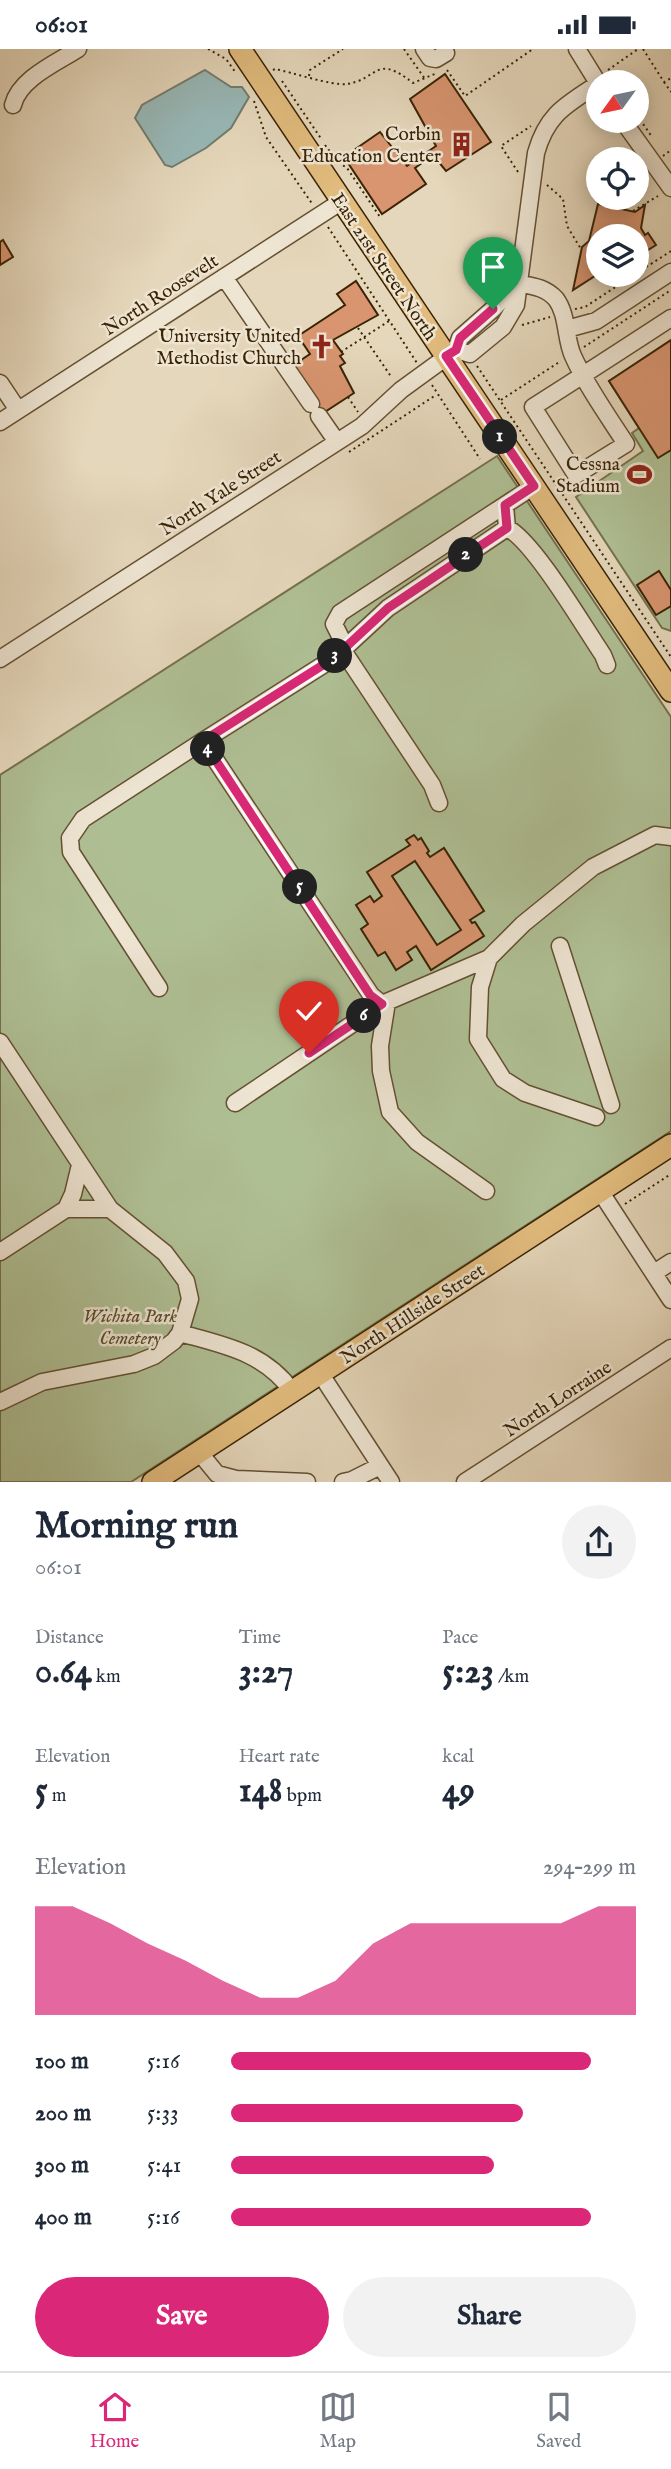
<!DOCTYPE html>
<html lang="en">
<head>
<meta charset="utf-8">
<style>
	body { margin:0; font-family:"IM FELL English",serif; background:#f2f2f3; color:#1f2937; height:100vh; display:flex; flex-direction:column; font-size:26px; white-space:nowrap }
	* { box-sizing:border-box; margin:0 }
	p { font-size:23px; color:#747a83 }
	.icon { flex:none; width:38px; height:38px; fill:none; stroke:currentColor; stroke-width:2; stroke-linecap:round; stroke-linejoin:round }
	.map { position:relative; height:1433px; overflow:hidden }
	.details { display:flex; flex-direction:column; background:#fff; flex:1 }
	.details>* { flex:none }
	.needle { width:46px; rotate:237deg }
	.buttons { position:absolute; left:586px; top:21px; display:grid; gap:14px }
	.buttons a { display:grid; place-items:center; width:63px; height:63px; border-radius:50%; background:#fff; box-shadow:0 4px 18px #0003; font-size:35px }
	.pin { position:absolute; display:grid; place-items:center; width:60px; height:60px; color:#fff; margin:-72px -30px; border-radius:50% 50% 50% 0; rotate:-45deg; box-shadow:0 0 7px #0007 }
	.pin .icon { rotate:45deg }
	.km { position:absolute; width:35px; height:35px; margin:-18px; border-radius:50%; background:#222; color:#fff; font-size:19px; line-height:35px; text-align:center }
	.round { display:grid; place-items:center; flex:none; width:74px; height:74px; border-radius:37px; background:#f2f2f3 }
	.overview { display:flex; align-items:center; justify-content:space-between; height:119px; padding:0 35px }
	h1 { font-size:38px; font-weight:700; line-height:52px }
	.stats { display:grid; grid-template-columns:repeat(3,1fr); gap:10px; height:119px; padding:7px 35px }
	.stats div { display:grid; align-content:center }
	.stats b { font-size:35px; font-weight:700 }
	.stats small { font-size:19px; font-weight:400 }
	.stats p { font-size:19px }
	.chart { height:196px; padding:14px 35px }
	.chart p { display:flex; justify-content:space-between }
	.chart svg { width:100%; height:126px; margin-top:7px; fill:#db2777; opacity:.7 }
	.action { display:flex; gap:14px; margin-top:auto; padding:14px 35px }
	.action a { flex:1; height:80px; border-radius:42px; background:#db2777; color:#fff; font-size:28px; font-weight:700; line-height:80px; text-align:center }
	.action a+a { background:#f2f2f3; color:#1f2937 }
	ul { padding:0 35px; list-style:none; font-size:23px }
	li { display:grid; grid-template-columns:112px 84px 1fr; align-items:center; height:52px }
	li i { height:18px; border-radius:9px; background:#db2777 }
	.status { display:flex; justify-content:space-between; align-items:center; height:49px; padding:0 35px; background:#fff; direction:ltr }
	.status svg { height:19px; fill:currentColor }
	.tab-bar { display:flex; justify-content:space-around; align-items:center; height:98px; border-top:2px solid #e0e1e3; background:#fff; font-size:19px; color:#747a83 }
	.tab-bar a { display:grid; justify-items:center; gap:4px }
	.tab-bar .selected { color:#db2777 }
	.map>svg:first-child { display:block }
</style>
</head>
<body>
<div class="status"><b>06:01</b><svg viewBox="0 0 49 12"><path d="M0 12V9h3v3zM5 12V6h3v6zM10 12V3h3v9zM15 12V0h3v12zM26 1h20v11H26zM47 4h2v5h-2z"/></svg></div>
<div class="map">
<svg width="671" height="1433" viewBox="0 0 671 1433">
	<rect width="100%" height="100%" fill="#e5d7bb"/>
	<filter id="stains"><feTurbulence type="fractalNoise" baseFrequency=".00286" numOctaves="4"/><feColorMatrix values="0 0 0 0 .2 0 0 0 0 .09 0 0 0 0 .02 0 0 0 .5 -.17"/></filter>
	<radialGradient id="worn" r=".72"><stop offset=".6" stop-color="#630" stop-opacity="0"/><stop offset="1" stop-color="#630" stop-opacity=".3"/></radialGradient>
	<path fill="#afbf94" stroke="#74714c" stroke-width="2" d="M671,292V582L662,579L576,448L643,402L632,384L639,379L609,332Z
		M497,407L671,668V1082L131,1433H0V726Z"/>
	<path fill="#98b8b7" stroke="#727c6f" stroke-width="2" d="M205,21L231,38H242L249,48L231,79L206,99L172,118L165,116L135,69L142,56Z"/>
	<path fill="#d89570" stroke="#392304" stroke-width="2" fill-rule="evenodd" d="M445,25L491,93L446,122L433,106L415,119L426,135L382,165L344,108L380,83L407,117L436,97L410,50Z
		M598,155L635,163L645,156L641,179L645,186L648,184L656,196L637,208V187H598V225L573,241L582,198L589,192Z
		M3,191L13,208L0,216V193Z
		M356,232L378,266L333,291L343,305L340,307L345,314L340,317L354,344L314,370L289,319L310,305L298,287L345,256L337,245Z
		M671,291V401L658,409L609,332Z
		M659,522L671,541V557L656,566L637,536Z
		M414,786L418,791L421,789L429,802L427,804L430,808L444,799L484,862L470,871L472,874L475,873L484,887L431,921L416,897L407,903L412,911L396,921L385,903L378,907L361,880L368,875L356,856L370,847L374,853L382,847L367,823L410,796L406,791ZM415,812L461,881L437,896L392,827Z"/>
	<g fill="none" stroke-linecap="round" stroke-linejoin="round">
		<defs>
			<path id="minor" d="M424,0L430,9L436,10L446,4
				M577,0L598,34
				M13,56C19,30 56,14 78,0
				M623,72L671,139
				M224,228L311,355
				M517,234C532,237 545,238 556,250C568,266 565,290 573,307C587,338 608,367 626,395L576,426L533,358C579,329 625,299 671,269
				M567,280L596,272L671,223
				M456,301L470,305L503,278L516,256L536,104C547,65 566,56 598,35
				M0,334L18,361
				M319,367L337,393
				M0,373L342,152
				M507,479C533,491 584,578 603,606L607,616
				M345,597L334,575L340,564L534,437
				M342,600L432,736L439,754
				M0,610L362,377L401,341L456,301L460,289L493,260L517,234
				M203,692L334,609L388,559L507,479L505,456
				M560,897L611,1056
				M489,909L480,938L478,990L503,1030L525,1044L596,1068
				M159,939L71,803L70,789L83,770L203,692L371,946L382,955L489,909L523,875L593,818L655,786L671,788
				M387,953L380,997L381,1022L390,1063L417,1093L486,1142
				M0,993L110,1160L165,1204L186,1232L190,1250L180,1284L174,1292L154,1307L134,1315L42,1333L0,1353
				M235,1054L382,955
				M600,1142L671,1251
				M66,1160H110
				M0,1203L66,1160L73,1145L80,1116
				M654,1224L671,1213
				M180,1284C223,1296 264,1303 292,1342
				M320,1324L391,1433
				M199,1403L217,1425L236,1430L307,1433
				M343,1433L352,1431L380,1417
				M465,1433L671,1299"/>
			<path id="major" d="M240,0L671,642
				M153,1433L671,1096"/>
		</defs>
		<use href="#minor" stroke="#645032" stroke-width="19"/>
		<use href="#major" stroke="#392304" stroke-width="24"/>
		<path stroke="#392304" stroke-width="2" stroke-dasharray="2 3.5" stroke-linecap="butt" d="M208,0L226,10L236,24
			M404,0L425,30
			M643,0L664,33L671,29
			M273,21L275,20C291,23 332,37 347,35C379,30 375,4 413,34L437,24
			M447,21L465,47L533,0
			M608,21L638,0
			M309,27L310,21L343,0
			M282,32L322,91
			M664,33L671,43
			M254,52L266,88L313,156
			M595,59L598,60
			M637,66L652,88
			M325,96L338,113L347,119L380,168
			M663,107L671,101
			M518,123L501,97L531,77
			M547,136L563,150L567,177L581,200
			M633,162L658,147
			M328,178L417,314
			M637,224L671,202
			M575,260L585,258L634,226
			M522,276L550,268
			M358,279L392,329
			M584,298L671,241
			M341,303L389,272
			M477,317L671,608
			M432,336L480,410
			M348,348L358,363
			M501,351L561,312
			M349,403L436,346
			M625,1155L671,1125"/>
		<use href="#minor" stroke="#eee5d3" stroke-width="16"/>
		<use href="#major" stroke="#e2bc7e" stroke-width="21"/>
	</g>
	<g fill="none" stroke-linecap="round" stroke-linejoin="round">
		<defs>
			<path id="route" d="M309,1004L382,955L370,946L203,692L334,609L388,559L507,479L505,456L534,437L446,307L456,301L460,289L493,260"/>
		</defs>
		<use href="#route" stroke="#fff" stroke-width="14"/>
		<use href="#route" stroke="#db2777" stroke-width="9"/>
	</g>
	<defs>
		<symbol id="building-bare" viewBox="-9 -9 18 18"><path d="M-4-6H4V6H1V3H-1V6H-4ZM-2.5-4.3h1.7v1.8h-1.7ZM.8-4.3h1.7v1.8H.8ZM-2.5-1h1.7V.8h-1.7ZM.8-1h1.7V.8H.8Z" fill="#8f2418" stroke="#eee5d3" stroke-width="2.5" paint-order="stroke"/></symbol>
		<symbol id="church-bare" viewBox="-9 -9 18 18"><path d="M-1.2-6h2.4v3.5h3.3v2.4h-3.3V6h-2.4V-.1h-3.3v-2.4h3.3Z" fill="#8f2418" stroke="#eee5d3" stroke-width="2.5" paint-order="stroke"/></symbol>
		<symbol id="stadium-bare" viewBox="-9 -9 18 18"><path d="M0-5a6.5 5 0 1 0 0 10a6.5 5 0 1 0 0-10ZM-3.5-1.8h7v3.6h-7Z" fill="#8f2418" stroke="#eee5d3" stroke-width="2.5" paint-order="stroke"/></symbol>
	</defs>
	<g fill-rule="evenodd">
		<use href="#building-bare" x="444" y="78" width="35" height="35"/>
		<use href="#church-bare" x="304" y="280" width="35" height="35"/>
		<use href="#stadium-bare" x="622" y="408" width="35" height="35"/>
	</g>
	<g text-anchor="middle" stroke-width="5" stroke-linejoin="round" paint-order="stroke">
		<g font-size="19" fill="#392304" stroke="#eee5d3" text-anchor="end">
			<text x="441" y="91">Corbin<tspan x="441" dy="22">Education Center</tspan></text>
			<text x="301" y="293">University United<tspan x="301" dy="22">Methodist Church</tspan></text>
			<text x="620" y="421">Cessna<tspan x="620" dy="22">Stadium</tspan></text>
		</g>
		<g font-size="19" fill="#392304" stroke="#eee5d3">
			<text transform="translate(385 217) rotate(56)" y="7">East 21st Street North</text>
			<text transform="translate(160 245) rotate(-33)" y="7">North Roosevelt</text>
			<text transform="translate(220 443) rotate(-33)" y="7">North Yale Street</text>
			<text transform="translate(412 1264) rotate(-33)" y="7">North Hillside Street</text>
			<text transform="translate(557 1349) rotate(-33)" y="7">North Lorraine</text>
		</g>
		<g font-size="19" font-style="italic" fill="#564a28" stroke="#eee5d3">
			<text x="130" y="1273">Wichita Park<tspan x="130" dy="22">Cemetery</tspan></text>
		</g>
	</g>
	<rect width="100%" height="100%" filter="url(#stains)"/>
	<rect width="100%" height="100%" fill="url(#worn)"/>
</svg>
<div class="buttons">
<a><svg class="needle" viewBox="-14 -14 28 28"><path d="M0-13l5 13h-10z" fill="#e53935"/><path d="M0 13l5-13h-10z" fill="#747a83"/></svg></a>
<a><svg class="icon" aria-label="locate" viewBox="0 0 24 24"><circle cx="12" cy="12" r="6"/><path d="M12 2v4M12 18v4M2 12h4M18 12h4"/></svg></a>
<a><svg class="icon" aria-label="layers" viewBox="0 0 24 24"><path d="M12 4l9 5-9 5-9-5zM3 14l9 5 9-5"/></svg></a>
</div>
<div class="pin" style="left:493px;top:260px;background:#1e9e55"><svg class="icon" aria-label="arrive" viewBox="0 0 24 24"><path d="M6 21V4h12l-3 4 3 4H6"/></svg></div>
<div class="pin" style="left:309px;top:1004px;background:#d93025"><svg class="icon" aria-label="check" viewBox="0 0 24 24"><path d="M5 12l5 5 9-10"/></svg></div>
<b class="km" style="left:500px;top:388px">1</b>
<b class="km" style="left:466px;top:506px">2</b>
<b class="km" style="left:335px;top:607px">3</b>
<b class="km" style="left:208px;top:700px">4</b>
<b class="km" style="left:300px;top:838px">5</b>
<b class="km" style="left:364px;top:967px">6</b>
</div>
<section class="details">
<div class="overview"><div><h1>Morning run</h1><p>06:01</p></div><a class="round"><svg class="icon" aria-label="share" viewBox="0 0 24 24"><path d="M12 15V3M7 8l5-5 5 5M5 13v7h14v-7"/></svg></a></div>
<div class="stats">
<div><p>Distance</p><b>0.64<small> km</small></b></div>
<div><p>Time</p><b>3:27</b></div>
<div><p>Pace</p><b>5:23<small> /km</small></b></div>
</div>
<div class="stats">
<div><p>Elevation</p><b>5<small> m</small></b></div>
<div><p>Heart rate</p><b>148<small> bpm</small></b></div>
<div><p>kcal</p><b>49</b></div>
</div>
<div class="chart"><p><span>Elevation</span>294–299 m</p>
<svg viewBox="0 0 160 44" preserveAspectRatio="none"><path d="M0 44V6L10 6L20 12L30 19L40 25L50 32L60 38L70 38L80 32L90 19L100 12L110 12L120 12L130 12L140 12L150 6L160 6V44z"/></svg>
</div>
<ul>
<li><b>100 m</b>5:16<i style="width:89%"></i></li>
<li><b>200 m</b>5:33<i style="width:72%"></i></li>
<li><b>300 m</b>5:41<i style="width:65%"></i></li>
<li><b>400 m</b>5:16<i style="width:89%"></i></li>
</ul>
<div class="action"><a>Save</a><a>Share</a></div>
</section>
<nav class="tab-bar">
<a class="selected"><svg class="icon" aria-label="home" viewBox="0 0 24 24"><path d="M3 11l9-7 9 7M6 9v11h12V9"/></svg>Home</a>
<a><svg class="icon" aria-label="map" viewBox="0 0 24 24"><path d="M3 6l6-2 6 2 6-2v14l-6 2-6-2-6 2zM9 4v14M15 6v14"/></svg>Map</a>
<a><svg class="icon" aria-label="saved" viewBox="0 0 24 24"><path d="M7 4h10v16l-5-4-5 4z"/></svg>Saved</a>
</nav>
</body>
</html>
